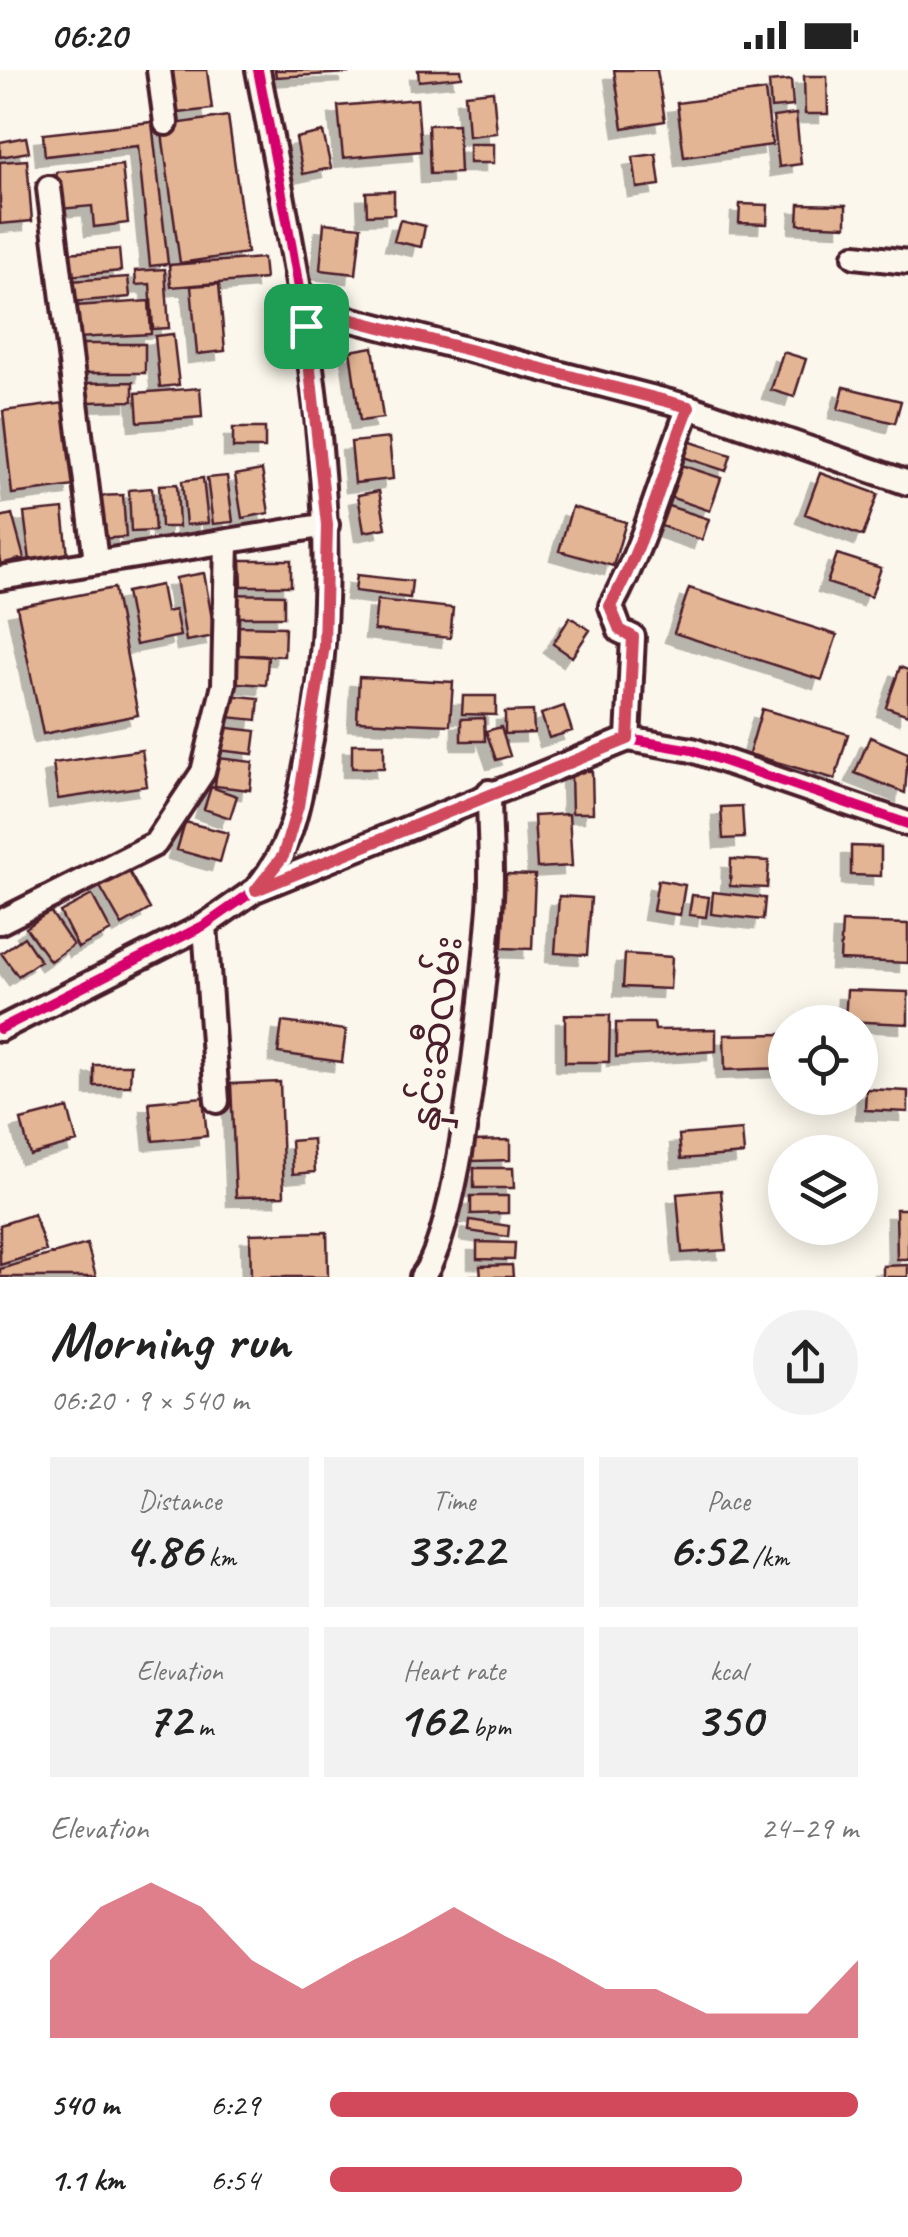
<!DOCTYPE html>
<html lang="en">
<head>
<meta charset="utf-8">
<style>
	body { margin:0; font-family:Caveat,"Noto Sans Myanmar",sans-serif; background:#f2f2f2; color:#222; height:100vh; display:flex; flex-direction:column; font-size:38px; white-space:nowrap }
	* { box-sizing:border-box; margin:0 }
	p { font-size:32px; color:#767676 }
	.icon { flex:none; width:55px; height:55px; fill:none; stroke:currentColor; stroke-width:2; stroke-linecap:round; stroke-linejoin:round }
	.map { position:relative; height:1207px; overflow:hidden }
	.panel { display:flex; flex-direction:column; background:#fff; flex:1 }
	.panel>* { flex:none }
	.controls { position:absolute; left:768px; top:935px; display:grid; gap:20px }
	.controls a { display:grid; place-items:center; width:110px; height:110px; border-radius:50%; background:#fff; box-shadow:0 5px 25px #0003; font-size:50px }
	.pin { position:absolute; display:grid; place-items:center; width:85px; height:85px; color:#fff; margin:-42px; border-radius:20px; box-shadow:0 5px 15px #0006 }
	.round { display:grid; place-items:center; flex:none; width:105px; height:105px; border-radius:52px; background:#f2f2f2 }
	.headline { display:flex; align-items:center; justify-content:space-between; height:170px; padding:0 50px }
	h1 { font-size:55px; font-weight:800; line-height:75px }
	.figures { display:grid; grid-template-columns:repeat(3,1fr); gap:15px; height:170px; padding:10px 50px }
	.figures div { display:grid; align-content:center; border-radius:0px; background:#f2f2f2; text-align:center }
	.figures b { font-size:50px; font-weight:800 }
	.figures small { font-size:28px; font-weight:400 }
	.figures p { font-size:28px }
	.chart { height:280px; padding:20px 50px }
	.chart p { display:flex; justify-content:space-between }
	.chart svg { width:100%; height:180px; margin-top:10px; fill:#d1495b; opacity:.7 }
	ul { padding:0 50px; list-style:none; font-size:32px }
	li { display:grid; grid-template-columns:160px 120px 1fr; align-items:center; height:75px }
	li i { height:25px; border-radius:12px; background:#d1495b }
	.status { display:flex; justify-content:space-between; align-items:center; height:70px; padding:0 50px; background:#fff; direction:ltr }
	.status svg { height:28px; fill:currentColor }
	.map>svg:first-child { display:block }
</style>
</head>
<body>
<div class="status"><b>06:20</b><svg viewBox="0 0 49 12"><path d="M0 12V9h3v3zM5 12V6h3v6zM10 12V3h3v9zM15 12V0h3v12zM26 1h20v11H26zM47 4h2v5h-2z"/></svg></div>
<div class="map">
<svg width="908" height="1207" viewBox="0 0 908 1207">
	<defs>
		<filter id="shadow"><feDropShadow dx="-9" dy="9" stdDeviation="0" flood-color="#0004"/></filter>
	</defs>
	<rect width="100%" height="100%" fill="#fbf7ec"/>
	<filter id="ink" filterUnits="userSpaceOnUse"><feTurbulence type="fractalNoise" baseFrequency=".01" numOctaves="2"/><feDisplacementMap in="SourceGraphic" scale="20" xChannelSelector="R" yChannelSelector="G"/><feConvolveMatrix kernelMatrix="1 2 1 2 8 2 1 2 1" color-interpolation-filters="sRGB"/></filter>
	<g filter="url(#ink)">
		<path fill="#e4b594" stroke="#4a1f2b" stroke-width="2.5" filter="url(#shadow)" d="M172,0H207L212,39L178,43Z
			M275,0H348V3L276,7Z
			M418,0H461L462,7L419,11Z
			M614,0H657L665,51L623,58Z
			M804,6H827L828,44H805Z
			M791,10L793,36L771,38L769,12Z
			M493,21L497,63L468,66L465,24Z
			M765,21L772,75L684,87L677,33Z
			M417,29L421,81L343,88L338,36Z
			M796,44L801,94L779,97L773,47Z
			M228,46L247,183L180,193L161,56Z
			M152,52L168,194L150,196L138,76L45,86L43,64Z
			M458,54L460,103L430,104L428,55Z
			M323,62L331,98L303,104L296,68Z
			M26,67L29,82L0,87V72Z
			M469,74H494V93H469Z
			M656,84L660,115L637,118L633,87Z
			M27,90L32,151L0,154V92Z
			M122,95L128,153L94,157L92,136L60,139L56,102Z
			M394,121V144L367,145L366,122Z
			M740,134L768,135L767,154L739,153Z
			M799,134L846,135V156L798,154Z
			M400,150L425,156L421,177L394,171Z
			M324,153L361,157L356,204L320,200Z
			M119,179L121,201L68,206L66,183Z
			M263,188L265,209L171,217L169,195Z
			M165,199L169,258L153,259L150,214L136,215L135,201Z
			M128,207L130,227L71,232L70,211Z
			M219,214L225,281L197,284L191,216Z
			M149,231L151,264L77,268L75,236Z
			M173,264L179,315L160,317L155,266Z
			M83,274H145V303H83Z
			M373,277L383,348L360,351L350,281Z
			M783,282L806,289L794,327L771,320Z
			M133,312V331L88,332L87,313Z
			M844,317L901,331L895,353L838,339Z
			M200,318L202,347L138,352L136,323Z
			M65,333L75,416L12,424L3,341Z
			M233,358H265V378H233Z
			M389,368L393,409L355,413L351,372Z
			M682,369L731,385L726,401L677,385Z
			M672,392L721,408L710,441L661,424Z
			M262,400L269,443L242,448L235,405Z
			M820,403L878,424L863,466L805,444Z
			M227,406L233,452L213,454L207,408Z
			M203,408L208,453L186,455L182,411Z
			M177,414L179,457H161L159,415Z
			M152,418L155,461L131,462L129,420Z
			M379,421L386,458L364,462L358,425Z
			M123,425L126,467L99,469L96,426Z
			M656,432L709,449L702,470L649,452Z
			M572,437L626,452L613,496L559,481Z
			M63,439L68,486L30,491L24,443Z
			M12,444L24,488L0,494V447Z
			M837,484L881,498L871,527L827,513Z
			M241,490H291V516H242Z
			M204,503L215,566L186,571L176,508Z
			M357,505L412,511L410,528L355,521Z
			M161,515L166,542L175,540L180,566L136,575L126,522Z
			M114,518L138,645L43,664L17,537Z
			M689,518L837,565L822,610L674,563Z
			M225,524L284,525V547H224Z
			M377,530L453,538L450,568L374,560Z
			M570,547L590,560L572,587L553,574Z
			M232,556L285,557L284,586L231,585Z
			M226,584L268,587L266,615L224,612Z
			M900,597L908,600V645L886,637Z
			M359,607L453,612L450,655L357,651Z
			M228,625L259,628L257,650L226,647Z
			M463,626H496V645L462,644Z
			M564,636L572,661L549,668L541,644Z
			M762,639L848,664L835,709L749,684Z
			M533,641L534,663L505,664V642Z
			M484,648L485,671H461V649Z
			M220,657L256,661L253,684L217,680Z
			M501,657L510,686L496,690L486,661Z
			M870,667L908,683L905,723L855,703Z
			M352,674H384V698H352Z
			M142,680L147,716L58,729L53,693Z
			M218,688L253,692L250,720L215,716Z
			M571,701H592L593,743H572Z
			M211,717L237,726L230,748L204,739Z
			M742,736L744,768L723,769L721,737Z
			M569,744L572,796L537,798L534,746Z
			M185,752L228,763L220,792L177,780Z
			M851,776L881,777V806L851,805Z
			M731,789L769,791L767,818L730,816Z
			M127,798L150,839L122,855L99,815Z
			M506,804L535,805L532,879L502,878Z
			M658,810L685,815L680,845L653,841Z
			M713,822L765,828L763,850L711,844Z
			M92,825L111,861L78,878L60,842Z
			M692,825L709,827L706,847L689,845Z
			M559,826L591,828L587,885L555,883Z
			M50,841L73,875L50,891L26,858Z
			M842,852L908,854V893L840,890Z
			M24,867L40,891L18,906L1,883Z
			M625,884L672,887L670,919L623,917Z
			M847,920L908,922V954L845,951Z
			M804,944L841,945V952H804Z
			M565,945H610L609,992H565Z
			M282,952L346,960L342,992L278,983Z
			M616,953H654L655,960L716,959V981L616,987Z
			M785,964V998L725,1000L724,965Z
			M94,995H131L130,1016H94Z
			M280,1012L284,1126L236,1127L231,1014Z
			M866,1019L908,1021V1042L865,1040Z
			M203,1027L207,1066L153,1071L149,1032Z
			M68,1038L77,1072L30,1085L21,1050Z
			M742,1060L744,1084L681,1089L679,1065Z
			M313,1069L315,1102L293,1104L291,1071Z
			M510,1070V1090L473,1091V1071Z
			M474,1098H513L514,1118H474Z
			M721,1120L726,1180L682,1183L677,1124Z
			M471,1126H508V1143L471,1144Z
			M896,1139H908V1189H897Z
			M34,1144L46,1181L0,1195V1155Z
			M470,1150L509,1156L508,1167L469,1161Z
			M327,1162L328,1207H251L250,1164Z
			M477,1172L515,1173L514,1190L477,1189Z
			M87,1174L96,1207H0V1199Z
			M512,1195L513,1207H481L480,1196Z
			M908,1195V1207H883V1196Z"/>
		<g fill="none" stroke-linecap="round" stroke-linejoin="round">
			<defs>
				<path id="minor" d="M159,0L166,53
					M49,118L96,491
					M855,186L908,192
					M303,237L689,337L908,413
					M0,508L327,455
					M628,669L633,567L620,561L611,536C645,474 663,403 689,337
					M258,817C293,774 297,739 308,685C354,457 301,225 258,0
					M0,852L155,774L203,702L224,615L227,471
					M205,855L217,1031
					M0,959L205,855L255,820L628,669L692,680L908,754
					M422,1207C461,1159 484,910 490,838C493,800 489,760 489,722"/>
			</defs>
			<use href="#minor" stroke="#4a1f2b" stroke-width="30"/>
			<use href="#minor" stroke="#fbf7ec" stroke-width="22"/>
			<defs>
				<path id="cycleway" d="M258,0C301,224 354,456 308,684C297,738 295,772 259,816
					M0,959L205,855L255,820L628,669L692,680L908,754"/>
			</defs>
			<use href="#cycleway" stroke="#fbf7ec" stroke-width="16"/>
			<use href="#cycleway" stroke="#d6006c" stroke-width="10"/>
		</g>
	</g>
	<g fill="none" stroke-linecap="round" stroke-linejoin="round" filter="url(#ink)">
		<defs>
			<path id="route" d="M303,237L689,337C663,403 645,474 610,536L620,560L633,567L628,669L256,820L283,786L298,736L324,576L327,455Z"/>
		</defs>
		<use href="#route" stroke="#fff" stroke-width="20"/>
		<use href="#route" stroke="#d1495b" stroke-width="12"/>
	</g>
	<g text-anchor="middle" stroke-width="10" stroke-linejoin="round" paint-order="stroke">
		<g font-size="40" fill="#4a1f2b" stroke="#fbf7ec">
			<text transform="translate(436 963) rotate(-83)" y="14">နှင်းဆီလမ်း</text>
		</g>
	</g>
</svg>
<div class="controls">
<a><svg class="icon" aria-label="locate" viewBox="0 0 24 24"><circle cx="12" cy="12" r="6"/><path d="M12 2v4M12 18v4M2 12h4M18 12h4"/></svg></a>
<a><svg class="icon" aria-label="layers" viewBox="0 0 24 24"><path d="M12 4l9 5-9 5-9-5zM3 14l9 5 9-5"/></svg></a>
</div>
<div class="pin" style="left:306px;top:256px;background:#1e9e55"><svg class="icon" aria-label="arrive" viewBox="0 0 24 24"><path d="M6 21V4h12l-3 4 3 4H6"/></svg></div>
</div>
<section class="panel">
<div class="headline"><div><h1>Morning run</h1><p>06:20 · 9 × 540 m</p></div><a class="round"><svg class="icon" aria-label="share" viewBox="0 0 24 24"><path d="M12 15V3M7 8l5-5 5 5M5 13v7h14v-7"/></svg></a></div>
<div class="figures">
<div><p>Distance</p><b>4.86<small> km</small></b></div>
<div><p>Time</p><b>33:22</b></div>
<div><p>Pace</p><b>6:52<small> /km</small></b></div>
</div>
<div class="figures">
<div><p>Elevation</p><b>72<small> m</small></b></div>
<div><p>Heart rate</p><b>162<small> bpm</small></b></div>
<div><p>kcal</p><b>350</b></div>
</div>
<div class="chart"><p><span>Elevation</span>24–29 m</p>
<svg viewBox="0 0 160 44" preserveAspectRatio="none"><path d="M0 44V25L10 12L20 6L30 12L40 25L50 32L60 25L70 19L80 12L90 19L100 25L110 32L120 32L130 38L140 38L150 38L160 25V44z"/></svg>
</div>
<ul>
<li><b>540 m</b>6:29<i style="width:100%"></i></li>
<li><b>1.1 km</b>6:54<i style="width:78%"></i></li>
</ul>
</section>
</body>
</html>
